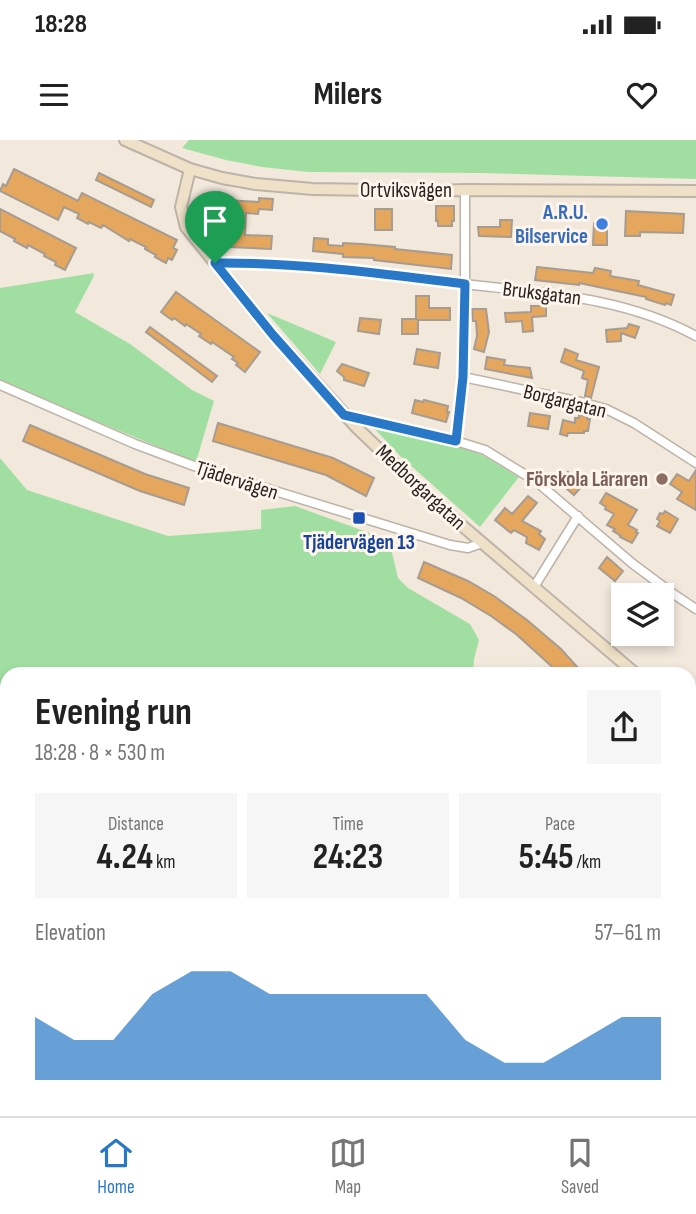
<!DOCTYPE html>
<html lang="en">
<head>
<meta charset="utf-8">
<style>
	body { margin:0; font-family:"Sofia Sans Condensed",sans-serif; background:#f6f6f6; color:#222; height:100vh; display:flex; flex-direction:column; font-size:26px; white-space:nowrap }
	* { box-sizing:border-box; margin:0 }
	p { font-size:23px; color:#767676 }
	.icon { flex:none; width:38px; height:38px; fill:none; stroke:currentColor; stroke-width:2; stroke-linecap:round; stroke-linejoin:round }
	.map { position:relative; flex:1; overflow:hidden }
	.sheet { position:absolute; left:0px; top:527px; width:696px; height:450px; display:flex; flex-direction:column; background:#fff; border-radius:21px 21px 0 0; box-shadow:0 4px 10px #0003 }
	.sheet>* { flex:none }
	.fabs { position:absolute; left:611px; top:443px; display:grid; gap:14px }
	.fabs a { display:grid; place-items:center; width:63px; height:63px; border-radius:0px; background:#fff; box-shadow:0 4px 10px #0003; font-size:35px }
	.pin { position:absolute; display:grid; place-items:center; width:60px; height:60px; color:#fff; margin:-72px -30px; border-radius:50% 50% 50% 0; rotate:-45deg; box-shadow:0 0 7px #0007 }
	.pin .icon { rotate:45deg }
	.round { display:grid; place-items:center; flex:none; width:74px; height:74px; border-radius:0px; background:#f6f6f6 }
	.summary { display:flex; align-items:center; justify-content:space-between; height:119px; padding:0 35px }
	h1 { font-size:38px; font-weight:700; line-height:52px }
	.figures { display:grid; grid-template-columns:repeat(3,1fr); gap:10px; height:119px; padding:7px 35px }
	.figures div { display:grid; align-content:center; border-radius:0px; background:#f6f6f6; text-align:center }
	.figures b { font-size:35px; font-weight:700 }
	.figures small { font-size:19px; font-weight:400 }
	.figures p { font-size:19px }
	.chart { height:196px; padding:14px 35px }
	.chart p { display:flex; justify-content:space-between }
	.chart svg { width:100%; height:126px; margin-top:7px; fill:#2878c7; opacity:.7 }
	.status { display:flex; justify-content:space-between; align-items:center; height:49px; padding:0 35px; background:#fff; direction:ltr }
	.status svg { height:19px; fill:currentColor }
	header { display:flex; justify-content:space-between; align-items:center; height:91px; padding:0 35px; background:#fff; font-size:32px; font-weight:700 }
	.tabs { display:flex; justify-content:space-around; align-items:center; height:98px; border-top:2px solid #e0e0e0; background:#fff; font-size:19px; color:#767676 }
	.tabs a { display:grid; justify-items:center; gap:4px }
	.tabs .active { color:#2878c7 }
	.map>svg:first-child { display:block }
</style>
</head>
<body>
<div class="status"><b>18:28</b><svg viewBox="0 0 49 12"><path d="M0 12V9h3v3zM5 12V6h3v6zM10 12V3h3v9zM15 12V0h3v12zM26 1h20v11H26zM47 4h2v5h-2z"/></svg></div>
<header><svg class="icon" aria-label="menu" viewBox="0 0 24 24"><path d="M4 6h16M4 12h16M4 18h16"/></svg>Milers<svg class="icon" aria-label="heart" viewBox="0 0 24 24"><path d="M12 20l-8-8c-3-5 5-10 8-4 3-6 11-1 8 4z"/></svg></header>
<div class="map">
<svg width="696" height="976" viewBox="0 0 696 976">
	<rect width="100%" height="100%" fill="#f3e8dc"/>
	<path fill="#a0dfa1" d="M189,0H696V39L481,33L308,32L262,27L226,20L182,8Z
		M94,133L93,138L75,172L130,204L192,250L214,261L196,322L46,261L0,240V148Z
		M267,173L336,202L320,234Z
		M372,286L461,306L484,316L519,337L480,387L400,316Z
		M0,318L27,350L168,396L261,389V370L295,366L389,400L398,438L408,448L470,484L479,500L474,519L473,534H7V970H652L660,976H0Z"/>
	<path fill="#e5a65e" stroke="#a69c91" stroke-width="2" d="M14,29L78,61L82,53L177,100L173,108L177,110L172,120L168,118L166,123L155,117L156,115L145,109L146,107L130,99L129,101L103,85L101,88L89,82L88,84L77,78L79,74L64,67L58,80L0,51L3,44L6,46Z
		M99,33L154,60L151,67L96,40Z
		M219,52L223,60L259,62V58L273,59L272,70L259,69L258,74L246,73L245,95L272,96L271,109L229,107L230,85L210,84L199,68L212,60L211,57Z
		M436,66H454V81H452V86H438V81H436Z
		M0,69L76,108L65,130L55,125L56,122L44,116L45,114L28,105L27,108L14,101L15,99L0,91Z
		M375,69H392V90H375Z
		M626,71L684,74L683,93L640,92V96H625Z
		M500,80H512L511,97L479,96L478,87H500Z
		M594,83H607V105H593Z
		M314,98L328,99V105L343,106V103L362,104L395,107V109L452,115L451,129L374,120V118L343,117V114L313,111Z
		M537,127L593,133L595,128L611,131L610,136L639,141L638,145L674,155L671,165L666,163L665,165L646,159V157L579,143V145L535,140Z
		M176,152L260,212L245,232L236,225L238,223L232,219L234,217L212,202L211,204L199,196L201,194L186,184L185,186L174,178L172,180L161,172Z
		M416,156H429V168H450V180H418V194H402V179H416Z
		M531,166H546V176L532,177L533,191L523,192L522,181L506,182L505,173L531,172Z
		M472,169H486L489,192L484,212L474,209L477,196L476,181H473Z
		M360,178L381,180L379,194L358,191Z
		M629,184L639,187L635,198L621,193V201L607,202L606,190L627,188Z
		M150,187L217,236L212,242L146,192Z
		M417,209L440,213L438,228L414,224Z
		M565,209L578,214L576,220L599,227L591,258L585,256L588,240L582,238L584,231L561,222Z
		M487,217L505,220L504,225L530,228L532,238L485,229Z
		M342,224L369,233L364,246L344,240V237L337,231Z
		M415,260L423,262L424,260L448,266L447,272H449L446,282L412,273Z
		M530,273L550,276L548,289L528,286Z
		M579,275L587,276V279H590L588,291H584V293H568L567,296L560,294L563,280L575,283V278H579Z
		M218,283L333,318L374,338L366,356L326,335L213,301Z
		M30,285L145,334L189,348L184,365L140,351L23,301Z
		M696,330V370L677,359L682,352L670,344L677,334L689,341Z
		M568,332L583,345L574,355L559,342Z
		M606,353L637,370L628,385L637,390L636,392L638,393L632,403L620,397L621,396L613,391L615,389L607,385L614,374L605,369L606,367L600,363Z
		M528,356L537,363L522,381L541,391L539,394L545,399L539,410L526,403L527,397L514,390L511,393L495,380L505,368L512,374Z
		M665,371L678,379L670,393L657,386L660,381L657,379L660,373L663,374Z
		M607,417L623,431L615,441L599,428Z
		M424,422L468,441L494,456L527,480L561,509L579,529L574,534H560L516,494L491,476L461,458L418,438Z"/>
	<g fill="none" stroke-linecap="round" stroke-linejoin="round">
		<defs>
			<path id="street" d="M215,123C253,122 290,127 327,129C367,133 408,137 448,142C533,153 619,154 696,196
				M463,237L581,262L606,269L634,283L696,323
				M0,245L135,304L194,326L450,405L468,408L482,403
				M344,275L414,290L456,301L485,310L537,342L633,424L672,453L696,469
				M456,301L463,237L465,144V50
				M534,447L578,376
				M696,700C689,748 688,799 696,848
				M690,925L696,930"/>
			<path id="secondary" d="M125,0L190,29L222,38L256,44L313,49L434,51L465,50L696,51
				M190,29L181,67L186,87L273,195L357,288L439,366L636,534
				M690,579L696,585"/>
		</defs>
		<use href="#street" stroke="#beb3a8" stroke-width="11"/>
		<use href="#secondary" stroke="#beb3a8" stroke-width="14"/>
		<use href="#street" stroke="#fff" stroke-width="8"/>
		<use href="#secondary" stroke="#eee1c8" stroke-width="10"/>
	</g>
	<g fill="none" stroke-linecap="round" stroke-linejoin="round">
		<defs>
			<path id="route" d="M215,123C298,122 383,134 465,144L463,237L456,301L344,275L273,195Z"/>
		</defs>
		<use href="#route" stroke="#fff" stroke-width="14"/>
		<use href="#route" stroke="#2878c7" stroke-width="9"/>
	</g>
	<circle fill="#3f7fe0" stroke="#fef5ec" stroke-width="2.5" cx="602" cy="84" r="7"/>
	<circle fill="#8d6e63" stroke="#fef5ec" stroke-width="2.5" cx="662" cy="339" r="7"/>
	<rect fill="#1a4fb4" stroke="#fef5ec" stroke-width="2.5" x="352" y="371" width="14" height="14" rx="3.5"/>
	<g text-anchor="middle" stroke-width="6" stroke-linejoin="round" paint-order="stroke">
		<g font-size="21" fill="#27231f" stroke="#fef5ec">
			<text x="406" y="57">Ortviksvägen</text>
			<text transform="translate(542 153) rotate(7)" y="7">Bruksgatan</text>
			<text transform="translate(565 261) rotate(14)" y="7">Borgargatan</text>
			<text transform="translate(237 340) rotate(18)" y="7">Tjädervägen</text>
			<text transform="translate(421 347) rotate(43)" y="7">Medborgargatan</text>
		</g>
		<g font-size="21" font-weight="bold" fill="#366cbe" stroke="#fef5ec" text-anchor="end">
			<text x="588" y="79">A.R.U.<tspan x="588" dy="24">Bilservice</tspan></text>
		</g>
		<g font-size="21" font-weight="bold" fill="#785e54" stroke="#fef5ec" text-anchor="end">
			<text x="648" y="346">Förskola Läraren</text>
		</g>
		<g font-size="21" font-weight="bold" fill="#164399" stroke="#fef5ec">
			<text x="359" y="409">Tjädervägen 13</text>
		</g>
	</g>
</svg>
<div class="fabs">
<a><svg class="icon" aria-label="layers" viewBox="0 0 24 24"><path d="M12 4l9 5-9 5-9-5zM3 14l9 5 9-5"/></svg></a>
</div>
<div class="pin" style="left:215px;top:123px;background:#1e9e55"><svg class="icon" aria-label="arrive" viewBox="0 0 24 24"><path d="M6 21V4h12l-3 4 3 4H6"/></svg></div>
<section class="sheet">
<div class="summary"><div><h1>Evening run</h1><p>18:28 · 8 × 530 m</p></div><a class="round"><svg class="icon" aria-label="share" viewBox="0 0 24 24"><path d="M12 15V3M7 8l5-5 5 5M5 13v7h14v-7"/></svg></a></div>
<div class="figures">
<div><p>Distance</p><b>4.24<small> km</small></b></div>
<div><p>Time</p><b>24:23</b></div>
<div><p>Pace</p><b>5:45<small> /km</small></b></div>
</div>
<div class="chart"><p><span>Elevation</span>57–61 m</p>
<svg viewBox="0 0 160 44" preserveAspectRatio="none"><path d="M0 44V22L10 30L20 30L30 14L40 6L50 6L60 14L70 14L80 14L90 14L100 14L110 30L120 38L130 38L140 30L150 22L160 22V44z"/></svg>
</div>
</section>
</div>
<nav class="tabs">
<a class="active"><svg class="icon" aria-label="home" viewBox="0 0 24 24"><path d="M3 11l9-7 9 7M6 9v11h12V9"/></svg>Home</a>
<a><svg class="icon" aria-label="map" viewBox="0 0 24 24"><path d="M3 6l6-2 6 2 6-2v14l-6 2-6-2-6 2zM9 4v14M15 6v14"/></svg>Map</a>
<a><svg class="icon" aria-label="saved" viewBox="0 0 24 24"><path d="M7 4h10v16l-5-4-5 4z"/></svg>Saved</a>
</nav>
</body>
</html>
